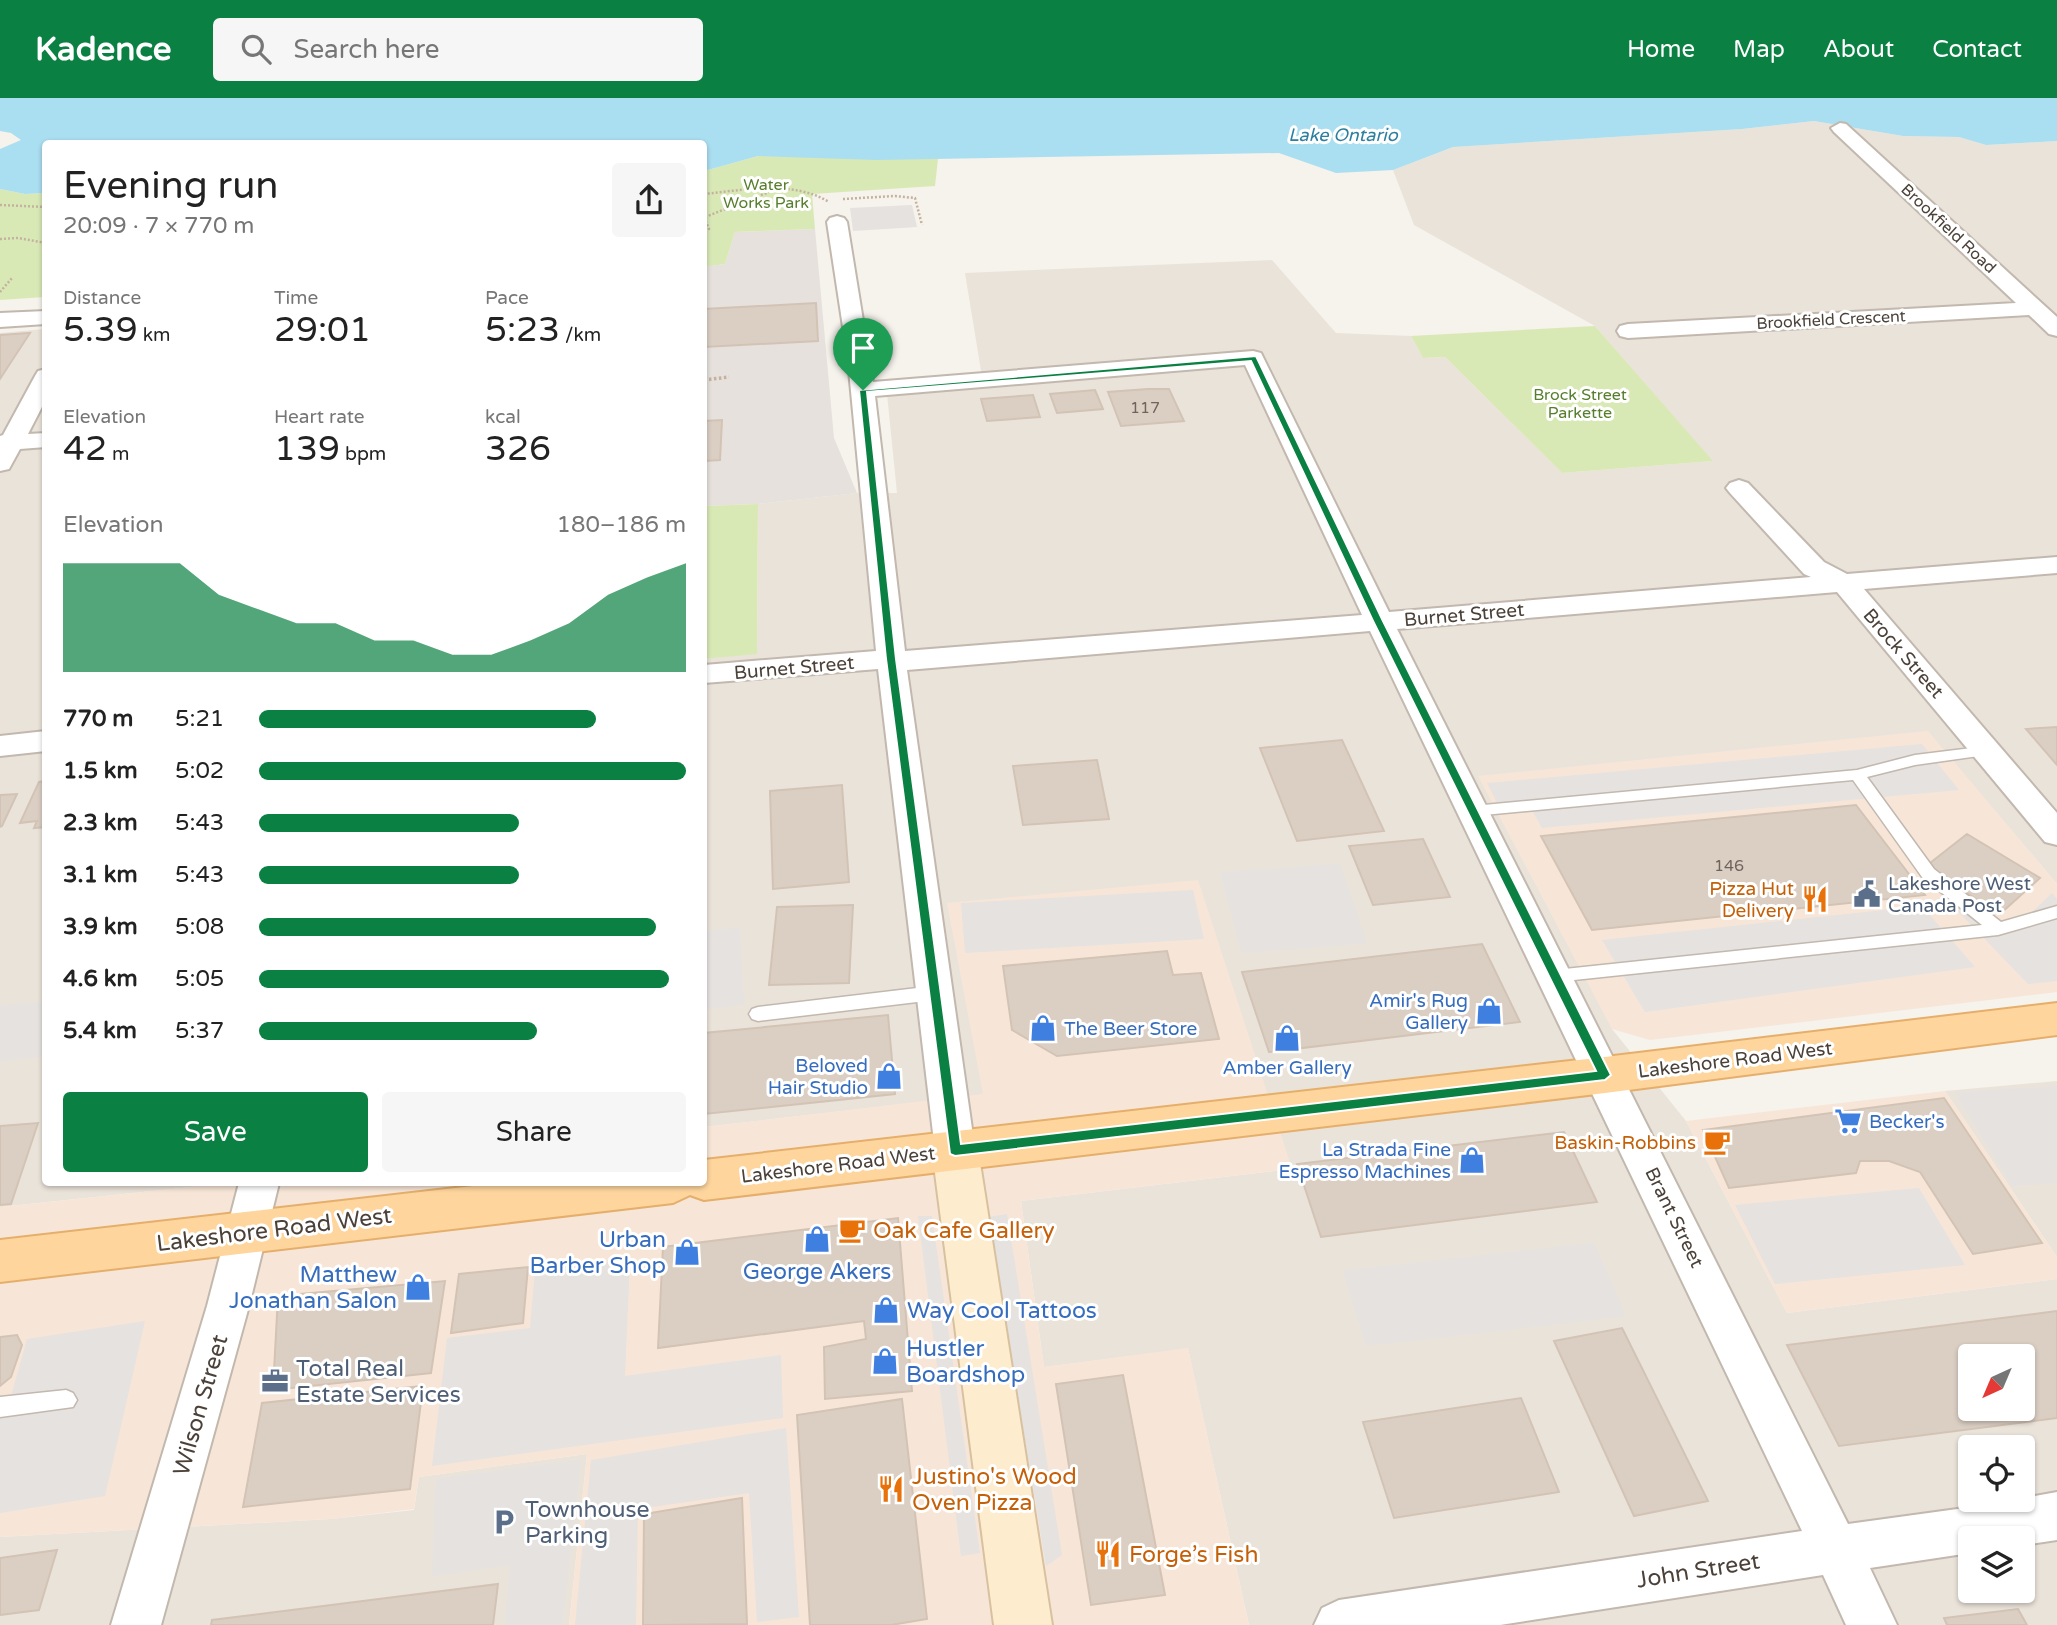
<!DOCTYPE html>
<html lang="en">
<head>
<meta charset="utf-8">
<style>
	body { margin:0; font-family:"Varela Round",sans-serif; background:#f6f6f6; color:#222; height:100vh; display:flex; flex-direction:column; font-size:26px; white-space:nowrap }
	* { box-sizing:border-box; margin:0 }
	p { font-size:23px; color:#767676 }
	.icon { flex:none; width:38px; height:38px; fill:none; stroke:currentColor; stroke-width:2; stroke-linecap:round; stroke-linejoin:round }
	.map { position:relative; flex:1; overflow:hidden }
	.panel { position:absolute; left:42px; top:42px; width:665px; height:1046px; display:flex; flex-direction:column; background:#fff; border-radius:7px; box-shadow:0 2px 5px #0004 }
	.panel>* { flex:none }
	.needle { width:46px; rotate:224deg }
	.buttons { position:absolute; left:1958px; top:1246px; display:grid; gap:14px }
	.buttons a { display:grid; place-items:center; width:77px; height:77px; border-radius:7px; background:#fff; box-shadow:0 2px 5px #0004; font-size:35px }
	.pin { position:absolute; display:grid; place-items:center; width:60px; height:60px; color:#fff; margin:-72px -30px; border-radius:50% 50% 50% 0; rotate:-45deg; box-shadow:0 0 7px #0007 }
	.pin .icon { rotate:45deg }
	.round { display:grid; place-items:center; flex:none; width:74px; height:74px; border-radius:7px; background:#f6f6f6 }
	.summary { display:flex; align-items:center; justify-content:space-between; height:119px; padding:0 21px }
	h1 { font-size:38px; font-weight:600; line-height:52px }
	.figures { display:grid; grid-template-columns:repeat(3,1fr); gap:10px; height:119px; padding:7px 21px }
	.figures div { display:grid; align-content:center }
	.figures b { font-size:35px; font-weight:600 }
	.figures small { font-size:19px; font-weight:400 }
	.figures p { font-size:19px }
	.chart { height:196px; padding:14px 21px }
	.chart p { display:flex; justify-content:space-between }
	.chart svg { width:100%; height:126px; margin-top:7px; fill:#0b8043; opacity:.7 }
	.button { display:flex; gap:14px; margin-top:auto; padding:14px 21px }
	.button a { flex:1; height:80px; border-radius:7px; background:#0b8043; color:#fff; font-size:28px; font-weight:600; line-height:80px; text-align:center }
	.button a+a { background:#f6f6f6; color:#222 }
	ul { padding:0 21px; list-style:none; font-size:23px }
	li { display:grid; grid-template-columns:112px 84px 1fr; align-items:center; height:52px }
	li i { height:18px; border-radius:9px; background:#0b8043 }
	header { display:flex; align-items:center; gap:42px; box-sizing:border-box; height:98px; padding:0 35px; background:#0b8043; color:#fff }
	header strong { font-size:33px }
	nav { display:flex; gap:38px; margin-inline-start:auto; font-size:24px }
	.search { width:490px; height:63px; background:#f6f6f6; display:flex; align-items:center; gap:18px; box-sizing:border-box; padding:0 24px; border-radius:7px; color:#767676; font-size:26px }
	.map>svg:first-child { display:block }
</style>
</head>
<body>
<header>
<strong>Kadence</strong>
<div class="search"><svg class="icon" aria-label="search" viewBox="0 0 24 24"><circle cx="10" cy="10" r="6"/><path d="M15 15l6 6"/></svg>Search here</div>
<nav><a>Home</a><a>Map</a><a>About</a><a>Contact</a></nav>
</header>
<div class="map">
<svg width="2057" height="1527" viewBox="0 0 2057 1527">
	<rect width="100%" height="100%" fill="#f6f2ec"/>
	<path fill="#eae3da" fill-rule="evenodd" d="M1814,23L1903,38L1959,39L1986,47L2057,43V786L1927,633L1612,931L1686,1023L1787,1215L2057,1181V1527H1249L1188,1251L1044,1269L1021,1103L1292,1071L984,997L704,1029V561L757,555L758,406L857,395H897L887,296L983,285L965,175L1272,162L1336,235L1411,238L1423,260L1445,259L1562,375L1712,363L1595,228L1414,127L1393,72L1453,49L1742,31ZM1970,1258H2023V1311H1970ZM1970,1349H2023V1402H1970ZM1970,1440H2023V1493H1970Z
		M45,231L46,1085H228L0,1109V235Z
		M2057,983V1159L1945,993Z
		M587,1356L569,1527H0V1439L331,1421L414,1412L419,1379Z"/>
	<path fill="#f7e6d8" d="M1928,633L2057,786V894L1650,942L1612,931L1478,678Z
		M1198,782L1292,1071L1021,1103L1044,1269L1188,1250L1249,1527H569L587,1356L419,1379L414,1411L331,1421L0,1439V1109L228,1085H704V1029L983,996L947,805Z
		M1945,993L2057,1159V1181L1787,1215L1686,1023Z"/>
	<path fill="#e6e1dd" d="M815,131L834,340L857,395L758,406L704,408V169L725,166L735,134Z"/>
	<path fill="#d9e9b6" d="M758,58L938,61L935,88L812,96L815,131L735,134L725,166L704,169V73Z
		M0,91L25,96L45,95V199L0,202Z
		M1595,228L1713,363L1562,375L1445,259L1423,260L1411,238Z
		M758,406L757,556L704,561V408Z"/>
	<path fill="#e5e2e0" d="M912,107L917,129L853,133L850,110Z
		M1922,646L1959,692L1542,730L1530,709L1500,711L1487,685Z
		M1340,766L1367,845L1242,855L1220,775Z
		M1193,792L1204,841L965,855L961,805Z
		M2052,795L2057,801V883L2028,886L1950,805L1957,796L2015,830Z
		M1922,808L1975,869L1645,914L1602,842Z
		M739,829L744,906L704,912V834Z
		M45,904V958L0,963V908Z
		M2057,988V1085L2012,1088L1955,995Z
		M1919,1090L1965,1167L1775,1186L1735,1107Z
		M1007,1116L1062,1457L1046,1468L988,1119Z
		M918,1118H932L980,1455L961,1458Z
		M1594,1145L1626,1218L1366,1248L1343,1173Z
		M630,1161L625,1278L781,1257L783,1320L432,1368L447,1240L530,1230L535,1172Z
		M145,1223L105,1398L0,1415V1310L8,1309L27,1241Z
		M786,1330L799,1519L757,1524L749,1395L638,1411L636,1527H575L591,1362Z
		M581,1362L562,1527H505L510,1467L432,1478L436,1381Z"/>
	<path fill="#aadef1" d="M0,0H2057V43L1986,47L1959,39L1903,38L1814,23L1742,31L1453,49L1393,72L1336,75L1279,55L877,62L758,58L704,73V46H46L45,95L25,96L0,91V51L21,42L11,35L0,33Z"/>
	<path fill="#dbcfc4" stroke="#d3c3b4" stroke-width="2" fill-rule="evenodd" d="M816,205L818,243L704,249V211Z
		M30,235L0,281V237Z
		M1148,291H1169L1184,323L1121,328L1108,294Z
		M1095,292L1103,311L1057,315L1050,296Z
		M1033,297L1040,319L987,323L981,301Z
		M722,322L720,362L704,363V323Z
		M2057,629V667L2026,631Z
		M1342,642L1384,733L1297,743L1260,650Z
		M1097,662L1109,721L1023,727L1013,668Z
		M46,683V729L34,730L37,723L20,725L39,684Z
		M842,687L849,784L773,791L770,693Z
		M17,696L2,728L0,729V697Z
		M1856,707L1925,797L1592,832L1541,738Z
		M1967,736L2040,780L2000,816L1935,775L1930,765Z
		M1423,741L1450,799L1373,807L1349,748Z
		M853,807L849,885L769,887L777,809Z
		M1482,846L1520,924L1269,954L1242,874Z
		M1167,853L1173,877L1201,875L1219,941L1057,958L1012,932L1003,868Z
		M888,917L895,996L704,1016V935Z
		M1944,1000L2042,1145L1973,1156L1920,1074L1889,1063H1860L1856,1075L1729,1090L1703,1032Z
		M38,1025L11,1106L0,1107V1028Z
		M1564,1034L1597,1104L1321,1139L1297,1066Z
		M898,1120L912,1293L825,1301L824,1249L866,1241L864,1223L658,1250L663,1149Z
		M528,1169L523,1225L451,1235L459,1176Z
		M445,1183L431,1275L273,1292L278,1198Z
		M2057,1213V1320L1839,1348L1787,1247ZM1970,1258H2023V1311H1970Z
		M1622,1230L1708,1403L1634,1418L1554,1243Z
		M17,1237L22,1247L11,1279L0,1288V1239Z
		M1123,1277L1165,1497L1091,1507L1056,1286Z
		M423,1288L410,1391L243,1409L262,1305Z
		M1521,1300L1559,1394L1394,1420L1363,1324Z
		M902,1301L927,1521L891,1527H810L797,1317Z
		M742,1400L747,1526L643,1527L644,1416Z
		M57,1452L39,1512L0,1517V1460Z
		M498,1486L493,1527H211L212,1522Z
		M2018,1511L2027,1527H1947L1944,1520Z"/>
	<g fill="none" stroke-linecap="round" stroke-linejoin="round">
		<defs>
			<path id="service" d="M1988,648L1995,653L1993,656L1915,667L1867,679L1934,771L2001,824L2057,808V820L1998,837L1555,884L1549,883L1547,878L1549,873L1555,872L1982,827L1922,779L1853,682L1473,718L1465,713L1473,708L1857,672L1915,657Z
				M934,888L940,890L943,895L940,900L934,902L758,923L752,921L749,916L752,911L758,909Z
				M66,1292L73,1295L77,1302L73,1309L0,1319V1299Z"/>
			<path id="minor" d="M1840,25L1846,26L2057,219V238L2049,236L2029,217L1628,240L1620,238L1617,233L1620,228L1628,226L2016,205L1834,34L1831,30Z
				M837,118L844,120L847,124L873,284L1253,253L1261,255L1389,514L1811,479L1804,476L1730,395L1726,390L1730,385L1739,382L1748,385L1824,464L1847,476L2057,459V475L1864,491L2057,715V747L2045,744L1837,494L1397,531L1848,1426L2023,1402V1400L2057,1394V1442L2023,1447V1440H1970V1455L1870,1470L1897,1527H1846L1823,1477L1500,1527H1314L1322,1510L1339,1502L1802,1433L1370,533L907,572L975,1052L969,1064L955,1068L941,1064L935,1052L878,571L704,585V567L876,553L848,262L827,124L830,120ZM1245,267L1362,517L905,553L875,298Z
				M46,213V226L0,229V215Z
				M46,271V301L28,336L46,335V349L20,351L9,371L0,373V338L3,337L35,278L38,273Z
				M46,633V653L0,658V638Z
				M239,1085H279L249,1208L161,1527H111L207,1208Z"/>
			<path id="secondary" d="M955,1033L971,1039L978,1052L1052,1527H994L932,1052L939,1039Z"/>
			<path id="primary" d="M2057,905V937L1605,995L704,1102L690,1097L673,1105L0,1184V1142L499,1085H704V1062L1605,959Z"/>
		</defs>
		<use href="#service" stroke="#c2b8ae" stroke-width="3"/>
		<use href="#minor" stroke="#c2b8ae" stroke-width="4"/>
		<use href="#secondary" stroke="#d8c19f" stroke-width="4"/>
		<use href="#primary" stroke="#e5af6b" stroke-width="4"/>
		<path stroke="#c4b29f" stroke-width="2.5" stroke-dasharray="2 2" stroke-linecap="butt" d="M704,96C744,92 793,82 829,104
			M843,101L895,98L915,100L922,127
			M0,107L46,109
			M704,119L709,131L704,134
			M705,119L769,94
			M0,141L18,140L46,145
			M0,194L12,180"/>
		<path stroke="#c4b29f" stroke-width="3.5" stroke-dasharray="2.5 2.5" stroke-linecap="butt" d="M704,282L729,279"/>
		<use href="#service" fill="#fff" fill-rule="evenodd"/>
		<use href="#minor" fill="#fff" fill-rule="evenodd"/>
		<use href="#secondary" fill="#feecce" fill-rule="evenodd"/>
		<use href="#primary" fill="#fed59d" fill-rule="evenodd"/>
	</g>
	<path fill="#0b8043" stroke="#fff" stroke-width="2" fill-rule="evenodd" d="M1256,258L1383,523L1611,977L1605,982L955,1058L950,1056L886,561L859,292ZM1251,263L1373,523L1596,973L961,1046L896,561L867,294Z"/>
	<defs>
		<symbol id="civic-bare" viewBox="-9 -9 18 18"><path d="M-.6-6.5H3V-4.5H.6V-3L4-1V1h2V6H-6V1h2V-1L-.6-3ZM-1.2 2.5V6h2.4V2.5Z" fill="#5c6f8a" stroke="#fff" stroke-width="2.5" paint-order="stroke"/></symbol>
		<symbol id="restaurant-bare" viewBox="-9 -9 18 18"><path d="M-5-6h1v4h1v-4h1v4h1v-4h1v5L-1.5 .5V6h-2V.5L-5-1ZM5-6V6H3V1.5H1.5Q1.5-4 5-6Z" fill="#e8710a" stroke="#fff" stroke-width="2.5" paint-order="stroke"/></symbol>
		<symbol id="shop-bare" viewBox="-9 -9 18 18"><path d="M-5-2.5h2.3a2.7 3.5 0 0 1 5.4 0H5L5.5 6h-11ZM-1.5-2.5h3a1.5 2.3 0 0 0-3 0Z" fill="#3f7fe0" stroke="#fff" stroke-width="2.5" paint-order="stroke"/></symbol>
		<symbol id="supermarket-bare" viewBox="-9 -9 18 18"><path d="M-6-5.5h2.5l.6 2H6L4.5 2H-2.5L-4.4-4H-6ZM-1.5 3.2a1.3 1.3 0 1 0 .1 0ZM3 3.2a1.3 1.3 0 1 0 .1 0Z" fill="#3f7fe0" stroke="#fff" stroke-width="2.5" paint-order="stroke"/></symbol>
		<symbol id="cafe-bare" viewBox="-9 -9 18 18"><path d="M-5.5-4.5H6V0H3Q3 3.5 0 3.5H-2.5Q-5.5 3.5-5.5 0ZM3-3.2v2h1.7v-2ZM-6 4.5H4V6H-6Z" fill="#e8710a" stroke="#fff" stroke-width="2.5" paint-order="stroke"/></symbol>
		<symbol id="office-bare" viewBox="-9 -9 18 18"><path d="M-6-3h4V-5.5h4V-3h4V5H-6ZM-1-4.5V-3h2v-1.5ZM-6 0V1H6V0Z" fill="#5c6f8a" stroke="#fff" stroke-width="2.5" paint-order="stroke"/></symbol>
		<symbol id="parking-bare" viewBox="-9 -9 18 18"><path d="M-3.5-5.5H1a3.5 3.5 0 0 1 0 7H-1V5.5H-3.5ZM-1-3.4V-.6H.8a1.4 1.4 0 0 0 0-2.8Z" fill="#5c6f8a" stroke="#fff" stroke-width="2.5" paint-order="stroke"/></symbol>
	</defs>
	<g fill-rule="evenodd">
		<use href="#civic-bare" x="1848" y="777" width="38" height="38"/>
		<use href="#restaurant-bare" x="1796" y="782" width="38" height="38"/>
		<use href="#shop-bare" x="1470" y="894" width="38" height="38"/>
		<use href="#shop-bare" x="1024" y="911" width="38" height="38"/>
		<use href="#shop-bare" x="1268" y="921" width="38" height="38"/>
		<use href="#shop-bare" x="870" y="959" width="38" height="38"/>
		<use href="#supermarket-bare" x="1829" y="1004" width="38" height="38"/>
		<use href="#cafe-bare" x="1698" y="1025" width="38" height="38"/>
		<use href="#shop-bare" x="1453" y="1043" width="38" height="38"/>
		<use href="#cafe-bare" x="833" y="1113" width="38" height="38"/>
		<use href="#shop-bare" x="798" y="1122" width="38" height="38"/>
		<use href="#shop-bare" x="668" y="1135" width="38" height="38"/>
		<use href="#shop-bare" x="399" y="1170" width="38" height="38"/>
		<use href="#shop-bare" x="867" y="1193" width="38" height="38"/>
		<use href="#shop-bare" x="866" y="1244" width="38" height="38"/>
		<use href="#office-bare" x="256" y="1264" width="38" height="38"/>
		<use href="#restaurant-bare" x="872" y="1372" width="38" height="38"/>
		<use href="#parking-bare" x="485" y="1405" width="38" height="38"/>
		<use href="#restaurant-bare" x="1089" y="1437" width="38" height="38"/>
	</g>
	<g text-anchor="middle" stroke-width="6" stroke-linejoin="round" paint-order="stroke">
		<g font-size="16" fill="#567e2b" stroke="#fff">
			<text x="766" y="92">Water<tspan x="766" dy="18">Works Park</tspan></text>
			<text x="1580" y="302">Brock Street<tspan x="1580" dy="18">Parkette</tspan></text>
		</g>
		<g font-size="16" fill="#4b4139" stroke="#fff">
			<text transform="translate(1949 130) rotate(43)" y="6">Brookfield Road</text>
			<text transform="translate(1831 221) rotate(-3)" y="6">Brookfield Crescent</text>
		</g>
		<g font-size="16" fill="#6f645c">
			<text x="1145" y="315">117</text>
			<text x="1729" y="773">146</text>
		</g>
		<g font-size="18" font-style="italic" fill="#2c7f9f" stroke="#fff">
			<text x="1343" y="43">Lake Ontario</text>
		</g>
		<g font-size="19" fill="#4b4139" stroke="#fff">
			<text transform="translate(1464 516) rotate(-5)" y="7">Burnet Street</text>
			<text transform="translate(1904 555) rotate(49)" y="7">Brock Street</text>
			<text transform="translate(794 569) rotate(-5)" y="7">Burnet Street</text>
			<text transform="translate(1735 961) rotate(-7)" y="7">Lakeshore Road West</text>
			<text transform="translate(838 1066) rotate(-7)" y="7">Lakeshore Road West</text>
			<text transform="translate(1675 1119) rotate(64)" y="7">Brant Street</text>
		</g>
		<g font-size="19" fill="#4e5e75" stroke="#fff" text-anchor="start">
			<text x="1888" y="792">Lakeshore West<tspan x="1888" dy="22">Canada Post</tspan></text>
		</g>
		<g font-size="19" fill="#c56008" stroke="#fff" text-anchor="end">
			<text x="1794" y="797">Pizza Hut<tspan x="1794" dy="22">Delivery</tspan></text>
			<text x="1696" y="1051">Baskin-Robbins</text>
		</g>
		<g font-size="19" fill="#366cbe" stroke="#fff" text-anchor="end">
			<text x="1468" y="909">Amir's Rug<tspan x="1468" dy="22">Gallery</tspan></text>
			<text x="1064" y="937" text-anchor="start">The Beer Store</text>
			<text x="868" y="974">Beloved<tspan x="868" dy="22">Hair Studio</tspan></text>
			<text x="1287" y="976" text-anchor="middle">Amber Gallery</text>
			<text x="1869" y="1030" text-anchor="start">Becker's</text>
			<text x="1451" y="1058">La Strada Fine<tspan x="1451" dy="22">Espresso Machines</tspan></text>
		</g>
		<g font-size="23" fill="#4b4139" stroke="#fff">
			<text transform="translate(274 1131) rotate(-7)" y="8">Lakeshore Road West</text>
			<text transform="translate(200 1307) rotate(-74)" y="8">Wilson Street</text>
			<text transform="translate(1698 1472) rotate(-9)" y="8">John Street</text>
		</g>
		<g font-size="23" fill="#c56008" stroke="#fff" text-anchor="start">
			<text x="873" y="1140">Oak Cafe Gallery</text>
			<text x="912" y="1386">Justino's Wood<tspan x="912" dy="26">Oven Pizza</tspan></text>
			<text x="1129" y="1464">Forge’s Fish</text>
		</g>
		<g font-size="23" fill="#366cbe" stroke="#fff" text-anchor="end">
			<text x="666" y="1149">Urban<tspan x="666" dy="26">Barber Shop</tspan></text>
			<text x="817" y="1181" text-anchor="middle">George Akers</text>
			<text x="397" y="1184">Matthew<tspan x="397" dy="26">Jonathan Salon</tspan></text>
			<text x="907" y="1220" text-anchor="start">Way Cool Tattoos</text>
			<text x="906" y="1258" text-anchor="start">Hustler<tspan x="906" dy="26">Boardshop</tspan></text>
		</g>
		<g font-size="23" fill="#4e5e75" stroke="#fff" text-anchor="start">
			<text x="296" y="1278">Total Real<tspan x="296" dy="26">Estate Services</tspan></text>
			<text x="525" y="1419">Townhouse<tspan x="525" dy="26">Parking</tspan></text>
		</g>
	</g>
</svg>
<div class="buttons">
<a><svg class="needle" viewBox="-14 -14 28 28"><path d="M0-13l5 13h-10z" fill="#e53935"/><path d="M0 13l5-13h-10z" fill="#767676"/></svg></a>
<a><svg class="icon" aria-label="locate" viewBox="0 0 24 24"><circle cx="12" cy="12" r="6"/><path d="M12 2v4M12 18v4M2 12h4M18 12h4"/></svg></a>
<a><svg class="icon" aria-label="layers" viewBox="0 0 24 24"><path d="M12 4l9 5-9 5-9-5zM3 14l9 5 9-5"/></svg></a>
</div>
<div class="pin" style="left:863px;top:292px;background:#1e9e55"><svg class="icon" aria-label="arrive" viewBox="0 0 24 24"><path d="M6 21V4h12l-3 4 3 4H6"/></svg></div>
<section class="panel">
<div class="summary"><div><h1>Evening run</h1><p>20:09 · 7 × 770 m</p></div><a class="round"><svg class="icon" aria-label="share" viewBox="0 0 24 24"><path d="M12 15V3M7 8l5-5 5 5M5 13v7h14v-7"/></svg></a></div>
<div class="figures">
<div><p>Distance</p><b>5.39<small> km</small></b></div>
<div><p>Time</p><b>29:01</b></div>
<div><p>Pace</p><b>5:23<small> /km</small></b></div>
</div>
<div class="figures">
<div><p>Elevation</p><b>42<small> m</small></b></div>
<div><p>Heart rate</p><b>139<small> bpm</small></b></div>
<div><p>kcal</p><b>326</b></div>
</div>
<div class="chart"><p><span>Elevation</span>180–186 m</p>
<svg viewBox="0 0 160 44" preserveAspectRatio="none"><path d="M0 44V6L10 6L20 6L30 6L40 17L50 22L60 27L70 27L80 33L90 33L100 38L110 38L120 33L130 27L140 17L150 11L160 6V44z"/></svg>
</div>
<ul>
<li><b>770 m</b>5:21<i style="width:79%"></i></li>
<li><b>1.5 km</b>5:02<i style="width:100%"></i></li>
<li><b>2.3 km</b>5:43<i style="width:61%"></i></li>
<li><b>3.1 km</b>5:43<i style="width:61%"></i></li>
<li><b>3.9 km</b>5:08<i style="width:93%"></i></li>
<li><b>4.6 km</b>5:05<i style="width:96%"></i></li>
<li><b>5.4 km</b>5:37<i style="width:65%"></i></li>
</ul>
<div class="button"><a>Save</a><a>Share</a></div>
</section>
</div>
</body>
</html>
